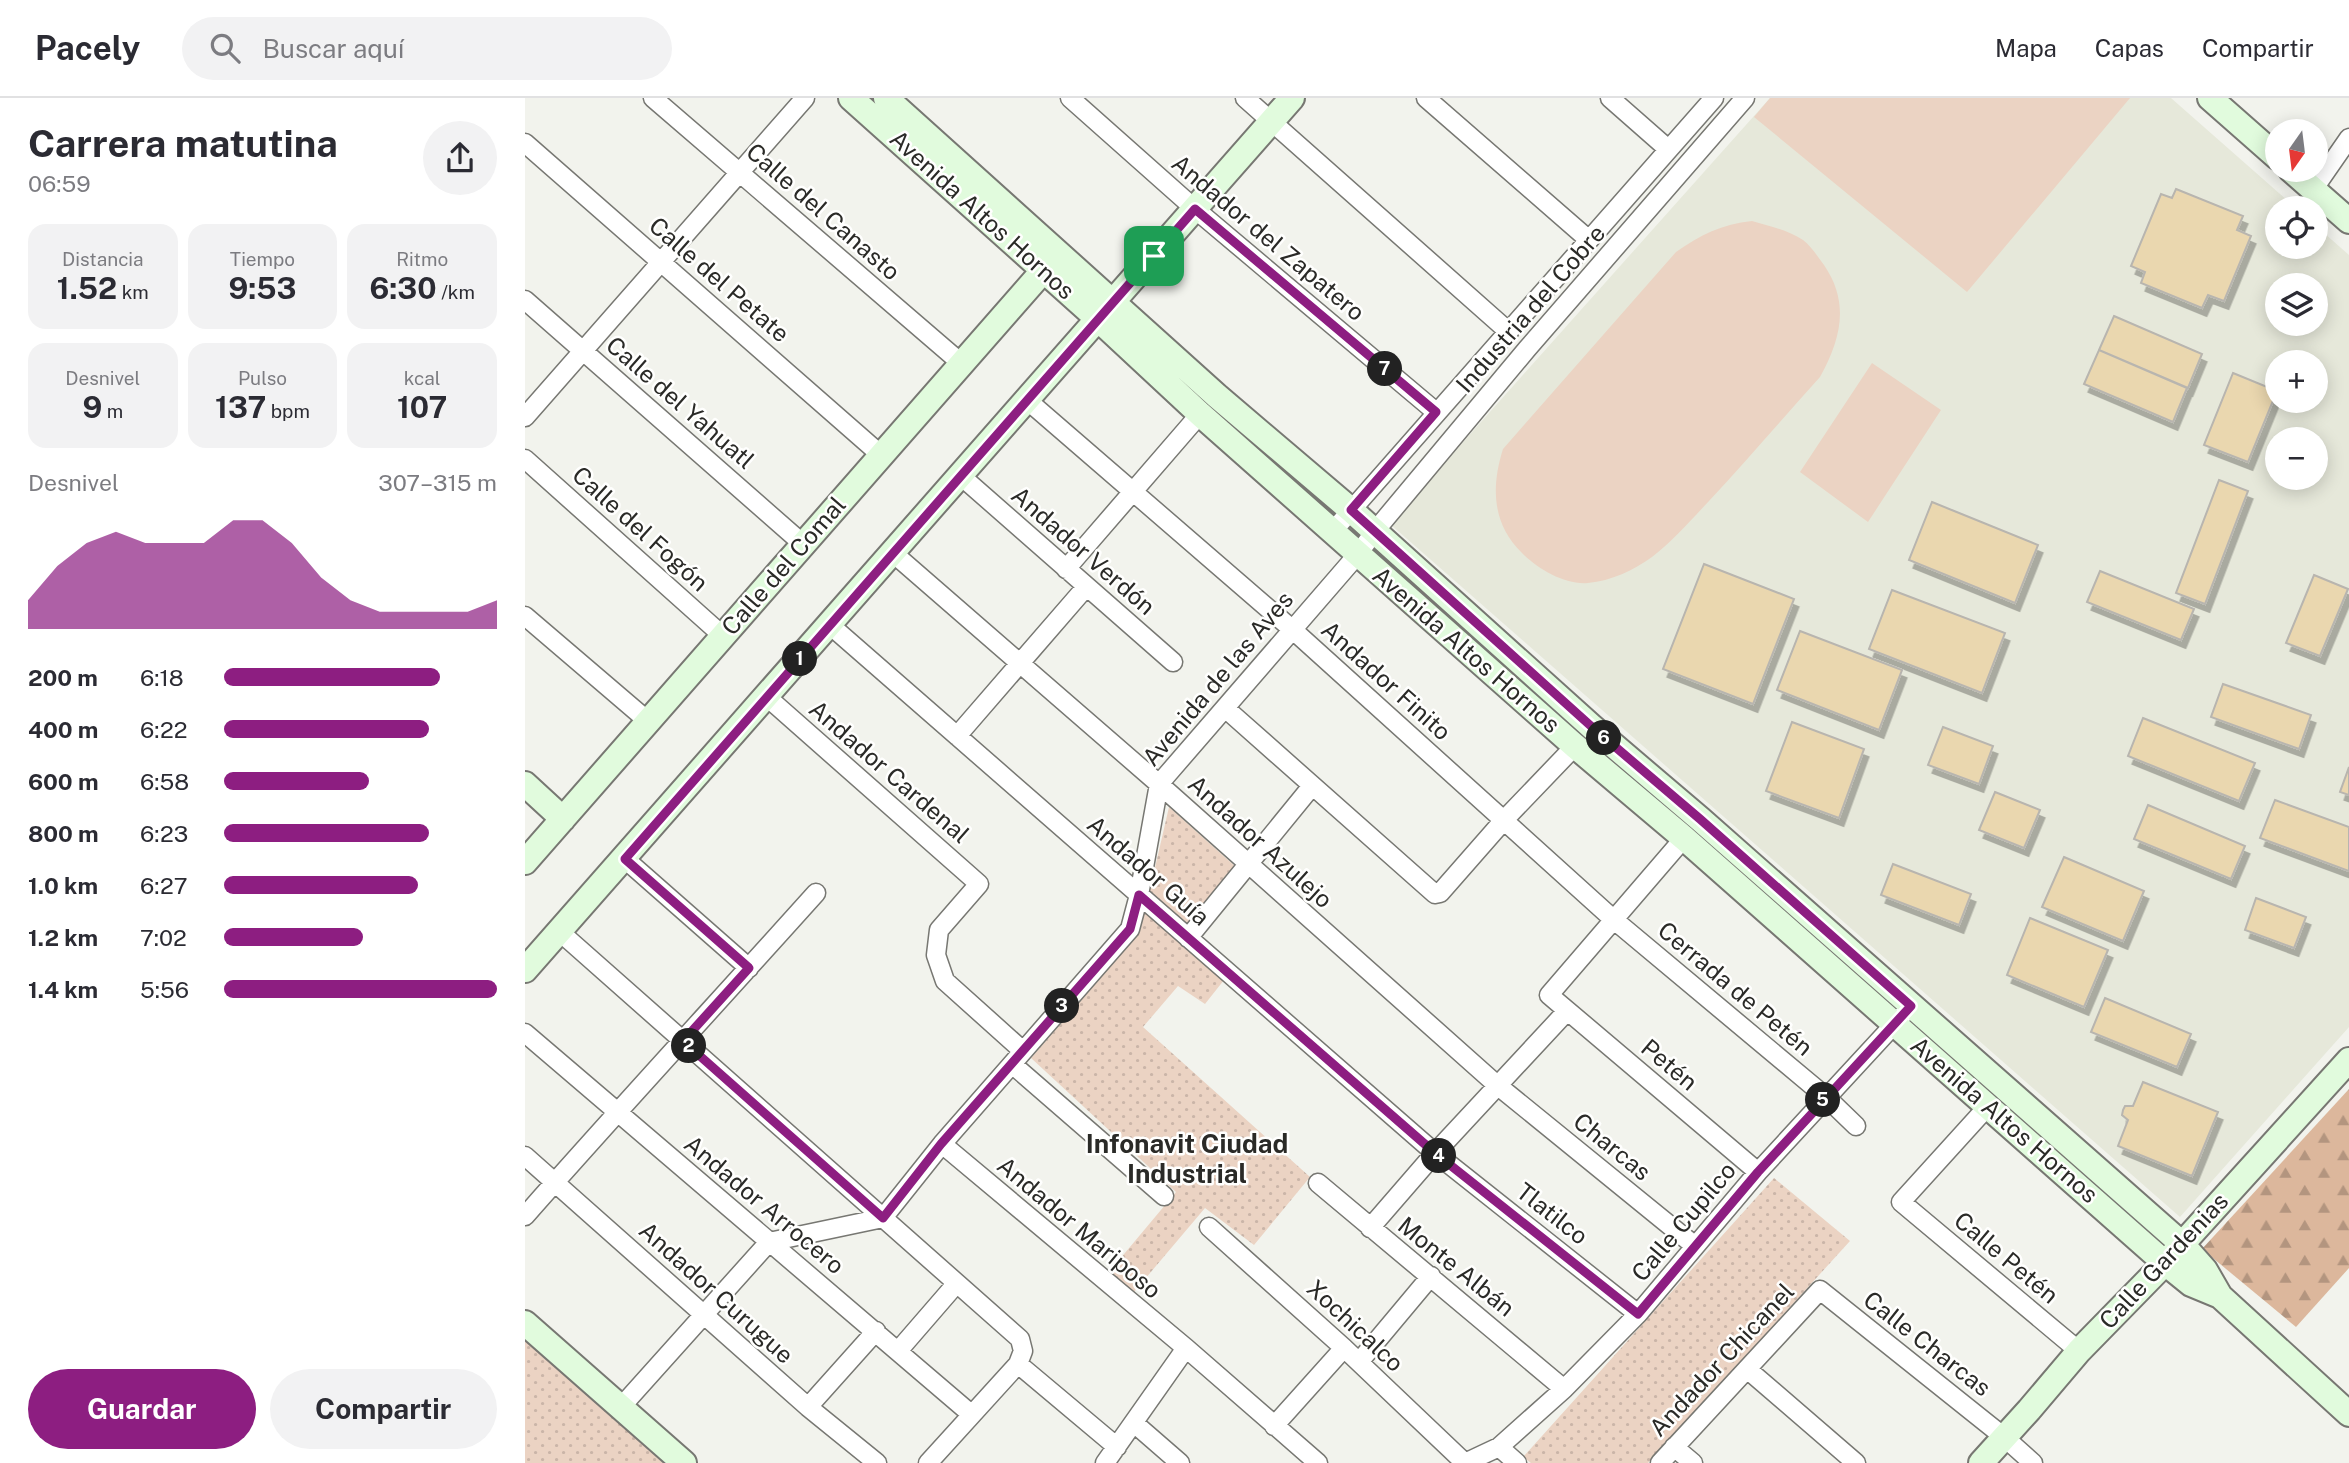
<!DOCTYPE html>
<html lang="es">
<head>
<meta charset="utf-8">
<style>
	body { margin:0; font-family:"Public Sans",sans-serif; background:#f2f2f3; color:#2b2b33; height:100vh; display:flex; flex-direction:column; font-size:26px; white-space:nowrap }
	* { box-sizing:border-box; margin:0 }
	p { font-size:23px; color:#7c7c81 }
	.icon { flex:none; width:38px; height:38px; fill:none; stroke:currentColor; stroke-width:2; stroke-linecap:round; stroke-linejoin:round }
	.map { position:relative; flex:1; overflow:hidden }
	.sheet { display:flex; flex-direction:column; background:#fff; width:525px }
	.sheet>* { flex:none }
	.needle { width:46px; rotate:194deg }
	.buttons { position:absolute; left:1740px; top:21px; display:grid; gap:14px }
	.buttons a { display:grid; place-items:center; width:63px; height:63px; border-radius:50%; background:#fff; box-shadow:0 4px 18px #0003; font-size:35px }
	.pin { position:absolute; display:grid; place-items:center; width:60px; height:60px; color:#fff; margin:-30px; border-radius:14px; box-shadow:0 4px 10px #0006 }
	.km { position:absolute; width:35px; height:35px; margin:-18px; border-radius:50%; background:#222; color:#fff; font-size:19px; line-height:35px; text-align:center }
	.round { display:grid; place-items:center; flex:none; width:74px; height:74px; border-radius:37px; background:#f2f2f3 }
	.summary { display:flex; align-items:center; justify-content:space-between; height:119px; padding:0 28px }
	h1 { font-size:38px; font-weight:700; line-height:52px }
	.stats { display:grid; grid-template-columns:repeat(3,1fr); gap:10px; height:119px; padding:7px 28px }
	.stats div { display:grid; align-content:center; border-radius:18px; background:#f2f2f3; text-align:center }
	.stats b { font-size:30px; font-weight:700 }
	.stats small { font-size:19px; font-weight:400 }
	.stats p { font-size:19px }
	.chart { height:196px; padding:14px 28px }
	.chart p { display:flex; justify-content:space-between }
	.chart svg { width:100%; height:126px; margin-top:7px; fill:#8d1e81; opacity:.7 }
	.button { display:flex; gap:14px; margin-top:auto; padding:14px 28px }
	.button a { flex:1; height:80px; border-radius:42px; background:#8d1e81; color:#fff; font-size:28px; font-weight:700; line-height:80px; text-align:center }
	.button a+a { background:#f2f2f3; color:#2b2b33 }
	ul { padding:0 28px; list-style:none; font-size:23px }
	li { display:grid; grid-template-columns:112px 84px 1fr; align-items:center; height:52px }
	li i { height:18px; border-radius:9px; background:#8d1e81 }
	header { display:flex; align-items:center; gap:42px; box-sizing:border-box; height:98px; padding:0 35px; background:#fff; border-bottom:2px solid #e1e1e2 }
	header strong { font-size:33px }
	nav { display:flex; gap:38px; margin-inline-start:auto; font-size:24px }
	.search { width:490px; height:63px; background:#f2f2f3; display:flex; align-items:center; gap:18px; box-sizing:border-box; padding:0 24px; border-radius:38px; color:#7c7c81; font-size:26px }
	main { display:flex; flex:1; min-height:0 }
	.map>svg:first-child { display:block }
</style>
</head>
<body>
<header>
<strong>Pacely</strong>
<div class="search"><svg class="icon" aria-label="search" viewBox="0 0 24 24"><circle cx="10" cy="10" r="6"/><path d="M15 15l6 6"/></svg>Buscar aquí</div>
<nav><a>Mapa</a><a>Capas</a><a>Compartir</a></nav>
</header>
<main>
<section class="sheet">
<div class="summary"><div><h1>Carrera matutina</h1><p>06:59</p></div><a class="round"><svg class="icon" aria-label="share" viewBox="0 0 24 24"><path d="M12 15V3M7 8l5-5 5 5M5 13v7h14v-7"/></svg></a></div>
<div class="stats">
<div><p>Distancia</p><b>1.52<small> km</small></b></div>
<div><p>Tiempo</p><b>9:53</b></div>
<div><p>Ritmo</p><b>6:30<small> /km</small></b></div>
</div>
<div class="stats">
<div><p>Desnivel</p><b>9<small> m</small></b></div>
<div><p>Pulso</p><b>137<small> bpm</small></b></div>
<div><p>kcal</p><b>107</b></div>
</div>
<div class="chart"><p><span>Desnivel</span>307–315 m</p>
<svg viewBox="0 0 160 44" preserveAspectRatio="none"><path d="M0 44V34L10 22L20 14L30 10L40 14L50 14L60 14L70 6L80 6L90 14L100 26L110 34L120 38L130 38L140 38L150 38L160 34V44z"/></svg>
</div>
<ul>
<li><b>200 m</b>6:18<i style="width:79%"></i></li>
<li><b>400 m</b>6:22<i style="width:75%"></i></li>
<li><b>600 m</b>6:58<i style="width:53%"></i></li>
<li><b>800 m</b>6:23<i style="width:75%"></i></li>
<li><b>1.0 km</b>6:27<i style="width:71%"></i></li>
<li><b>1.2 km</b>7:02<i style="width:51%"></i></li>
<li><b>1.4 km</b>5:56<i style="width:100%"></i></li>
</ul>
<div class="button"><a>Guardar</a><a>Compartir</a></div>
</section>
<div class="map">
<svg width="1824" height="1365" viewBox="0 0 1824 1365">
	<defs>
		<pattern id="forest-firs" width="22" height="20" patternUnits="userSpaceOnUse" patternTransform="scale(1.75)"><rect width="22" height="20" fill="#dcb79c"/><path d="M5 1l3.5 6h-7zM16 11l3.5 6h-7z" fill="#b3957f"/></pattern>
		<pattern id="park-dots" width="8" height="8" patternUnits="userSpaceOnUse" patternTransform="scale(1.75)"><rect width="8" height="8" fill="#ebd3c3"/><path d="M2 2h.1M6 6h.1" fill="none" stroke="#cab5a8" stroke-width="1.8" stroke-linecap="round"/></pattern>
		<filter id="shadow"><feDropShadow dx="4.5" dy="8" stdDeviation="0" flood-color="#0004"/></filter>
	</defs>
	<rect width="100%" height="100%" fill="#f2f3ed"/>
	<path fill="#e6e8da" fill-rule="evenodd" d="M1245,0H1646L1771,110H1752V149H1790V127L1824,157V929L1655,1119L865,426ZM1752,187H1790V226H1752ZM1752,264H1790V303H1752ZM1752,341H1790V380H1752Z"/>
	<path fill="#ebd3c3" d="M1245,0H1605L1442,194L1229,19Z
		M1227,123C1244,128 1263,132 1278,142C1286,148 1293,159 1299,167C1325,205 1316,241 1295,279C1258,320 1222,362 1184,403C1166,422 1148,443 1127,459C1109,472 1086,483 1063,485C1040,487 1013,471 997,455C967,426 966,389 978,351L1151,154C1175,137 1197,126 1227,123Z
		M1347,265L1416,312L1343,424L1275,374Z"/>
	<path fill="url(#forest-firs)" d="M1824,991V1170L1771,1229L1677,1151Z"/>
	<path fill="url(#park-dots)" d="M644,709L722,779L665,852L699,882L680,906L653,888L618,929L785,1079L729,1147L680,1110L609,1194L584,1174L651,1094L506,960L612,838L620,813Z
		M1249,1080L1325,1143L1123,1365H1006L998,1359Z
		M0,1230L151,1365H0Z"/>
	<path fill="#ead7af" stroke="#b8b5af" stroke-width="2" filter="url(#shadow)" d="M1651,91L1718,118L1712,132L1726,138L1699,203L1683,197L1677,210L1616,185L1620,174L1606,168L1636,96L1647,100Z
		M1589,218L1677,256L1663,290L1574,252Z
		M1574,252L1662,290L1648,324L1559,286Z
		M1708,275L1752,293L1723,364L1679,347Z
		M1694,382L1723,393L1680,506L1651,495Z
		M1407,404L1513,447L1490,505L1384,462Z
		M1179,466L1269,501L1228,606L1138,571Z
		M1575,473L1669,511L1656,542L1562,504Z
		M1789,477L1823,491L1795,558L1761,545Z
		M1367,492L1480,535L1457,595L1344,551Z
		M1275,533L1377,572L1354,632L1252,592Z
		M1698,586L1786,617L1774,651L1686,619Z
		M1618,620L1730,665L1714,703L1603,658Z
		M1267,624L1339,651L1314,720L1241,693Z
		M1418,629L1468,648L1454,686L1403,667Z
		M1824,669V697L1815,694Z
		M1470,694L1515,712L1499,750L1454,732Z
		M1750,702L1824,729V773L1735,740Z
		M1623,707L1720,748L1706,781L1609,741Z
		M1539,759L1619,793L1598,843L1517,809Z
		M1368,766L1446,796L1434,827L1356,797Z
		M1731,800L1781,819L1769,850L1720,832Z
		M1505,820L1583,852L1559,909L1482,877Z
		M1580,900L1666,936L1652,969L1566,934Z
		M1618,984L1693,1014L1667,1078L1593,1048L1603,1022L1597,1017L1598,1012L1600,1008H1608Z"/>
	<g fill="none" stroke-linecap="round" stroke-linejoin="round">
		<defs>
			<path id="street" d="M128,0L436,265
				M545,0L670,111L911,314
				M720,0L984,234
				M901,0L1064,142
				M1085,0L1143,51
				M0,45L356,357
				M1788,92L1824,40
				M0,202L278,446
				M502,302L768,532L1088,821L1301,999L1331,1028
				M0,319L280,0
				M0,361L198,538
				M436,378L648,564
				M808,433L1189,0
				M368,455L634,686L972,987L1170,1148
				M541,471L675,316
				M0,518L124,624
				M305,527L910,1055L1113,1216
				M242,599L454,786L414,832L411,857L420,883L498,953
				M700,610L910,796L915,795L979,722L1050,648
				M432,638L561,489
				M1159,740L1024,897L1233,1074
				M100,761L224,870
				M35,834L495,1241L498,1253L493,1266L592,1349
				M663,840L787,688
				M0,935L446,1316
				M487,966L639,1098
				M1464,1007L1376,1104L1554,1253
				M417,1046L661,1250L793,1365
				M0,1058L283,1309L352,1365
				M793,1085L1039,1291
				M0,1118C96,1009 194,903 291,795
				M684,1129L819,1250L940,1365L974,1349L1039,1291L1113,1216L1233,1074L1377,918
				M845,1130L910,1055L1042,913
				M373,1253L431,1186
				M834,1264L906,1178
				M1222,1271L1331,1365
				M96,1309L244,1144L358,1120L417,1046L605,831L614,797L634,686L833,456L850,433L1002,251L1220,0
				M283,1309L351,1233
				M609,1325L655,1365
				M749,1328L819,1250
				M974,1349L992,1365
				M1149,1349L1168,1365
				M403,1365L493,1266
				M580,1365L661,1250
				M1135,1365L1295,1192L1479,1339L1508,1365"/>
			<path id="secondary" d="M326,0L573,221L675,316L1050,648L1159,740L1640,1165L1666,1186L1695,1198
				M361,0L692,298L826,412L1067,629L1175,721L1657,1146L1680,1172L1695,1198L1824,1316
				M1685,0L1752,59
				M1766,72L1824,123
				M0,686L38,721
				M0,764L518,173
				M0,872L767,0
				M0,1225L159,1365
				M1456,1365L1504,1312L1554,1253L1640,1165L1824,962"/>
		</defs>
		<use href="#street" stroke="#777772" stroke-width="21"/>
		<use href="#secondary" stroke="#777772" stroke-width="28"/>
		<use href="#street" stroke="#fff" stroke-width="18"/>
		<use href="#secondary" stroke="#e1fbdd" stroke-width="24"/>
	</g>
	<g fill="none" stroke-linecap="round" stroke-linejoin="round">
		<defs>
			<path id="route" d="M670,111L911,314L826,412L1067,629L1175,721L1386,908L1233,1074L1113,1216L910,1055L614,797L605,831L416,1046L358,1120L158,943L224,870L100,761Z"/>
		</defs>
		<use href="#route" stroke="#fff" stroke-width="14"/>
		<use href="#route" stroke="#8d1e81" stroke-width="9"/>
	</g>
	<g text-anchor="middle" stroke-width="5" stroke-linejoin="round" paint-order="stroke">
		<g font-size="24" fill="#2a2a27" stroke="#fffffe">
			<text transform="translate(298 114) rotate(41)" y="8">Calle del Canasto</text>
			<text transform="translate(457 117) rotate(42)" y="8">Avenida Altos Hornos</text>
			<text transform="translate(743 140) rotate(40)" y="8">Andador del Zapatero</text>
			<text transform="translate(194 182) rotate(41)" y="8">Calle del Petate</text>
			<text transform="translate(1006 211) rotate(-49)" y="8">Industria del Cobre</text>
			<text transform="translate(155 305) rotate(41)" y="8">Calle del Yahuatl</text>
			<text transform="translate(115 431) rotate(42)" y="8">Calle del Fogón</text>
			<text transform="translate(558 453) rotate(41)" y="8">Andador Verdón</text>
			<text transform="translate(259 468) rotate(-49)" y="8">Calle del Comal</text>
			<text transform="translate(941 552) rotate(41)" y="8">Avenida Altos Hornos</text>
			<text transform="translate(693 581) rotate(-50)" y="8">Avenida de las Aves</text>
			<text transform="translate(861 583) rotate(42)" y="8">Andador Finito</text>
			<text transform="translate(364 674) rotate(41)" y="8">Andador Cardenal</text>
			<text transform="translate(735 744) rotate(42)" y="8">Andador Azulejo</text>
			<text transform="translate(623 773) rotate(41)" y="8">Andador Guía</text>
			<text transform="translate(1210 891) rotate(40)" y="8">Cerrada de Petén</text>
			<text transform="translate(1144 967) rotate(40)" y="8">Petén</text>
			<text transform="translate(1479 1022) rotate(41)" y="8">Avenida Altos Hornos</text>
			<text transform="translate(1087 1049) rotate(39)" y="8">Charcas</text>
			<text transform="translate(239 1107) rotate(40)" y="8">Andador Arrocero</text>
			<text transform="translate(1027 1116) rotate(38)" y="8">Tlatilco</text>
			<text transform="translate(1159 1124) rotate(-50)" y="8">Calle Cupilco</text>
			<text transform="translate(554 1130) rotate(40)" y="8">Andador Mariposo</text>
			<text transform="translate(1481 1160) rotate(40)" y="8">Calle Petén</text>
			<text transform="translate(1639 1163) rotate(-47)" y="8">Calle Gardenias</text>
			<text transform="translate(931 1169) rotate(39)" y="8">Monte Albán</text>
			<text transform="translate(191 1195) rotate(42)" y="8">Andador Curugue</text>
			<text transform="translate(830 1228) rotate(43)" y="8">Xochicalco</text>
			<text transform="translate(1402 1246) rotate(38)" y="8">Calle Charcas</text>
			<text transform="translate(1197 1262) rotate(-47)" y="8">Andador Chicanel</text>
		</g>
		<g font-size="26" font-weight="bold" fill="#2a2a27" stroke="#fffffe">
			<text x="662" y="1055">Infonavit Ciudad<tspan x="662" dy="30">Industrial</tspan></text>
		</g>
	</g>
</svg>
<div class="buttons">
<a><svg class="needle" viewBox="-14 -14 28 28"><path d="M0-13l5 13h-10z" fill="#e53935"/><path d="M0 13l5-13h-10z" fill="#7c7c81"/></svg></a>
<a><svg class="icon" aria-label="locate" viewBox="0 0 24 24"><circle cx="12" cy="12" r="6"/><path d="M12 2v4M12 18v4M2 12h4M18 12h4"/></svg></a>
<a><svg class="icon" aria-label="layers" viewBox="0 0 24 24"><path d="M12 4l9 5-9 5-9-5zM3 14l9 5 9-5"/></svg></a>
<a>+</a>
<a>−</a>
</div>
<div class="pin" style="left:629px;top:158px;background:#1e9e55"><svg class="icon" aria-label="arrive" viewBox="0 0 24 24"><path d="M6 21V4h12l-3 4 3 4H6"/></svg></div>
<b class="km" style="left:275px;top:561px">1</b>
<b class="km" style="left:164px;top:948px">2</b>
<b class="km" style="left:537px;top:908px">3</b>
<b class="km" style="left:914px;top:1058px">4</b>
<b class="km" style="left:1298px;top:1002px">5</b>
<b class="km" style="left:1079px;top:640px">6</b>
<b class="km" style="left:860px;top:271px">7</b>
</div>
</main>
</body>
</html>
